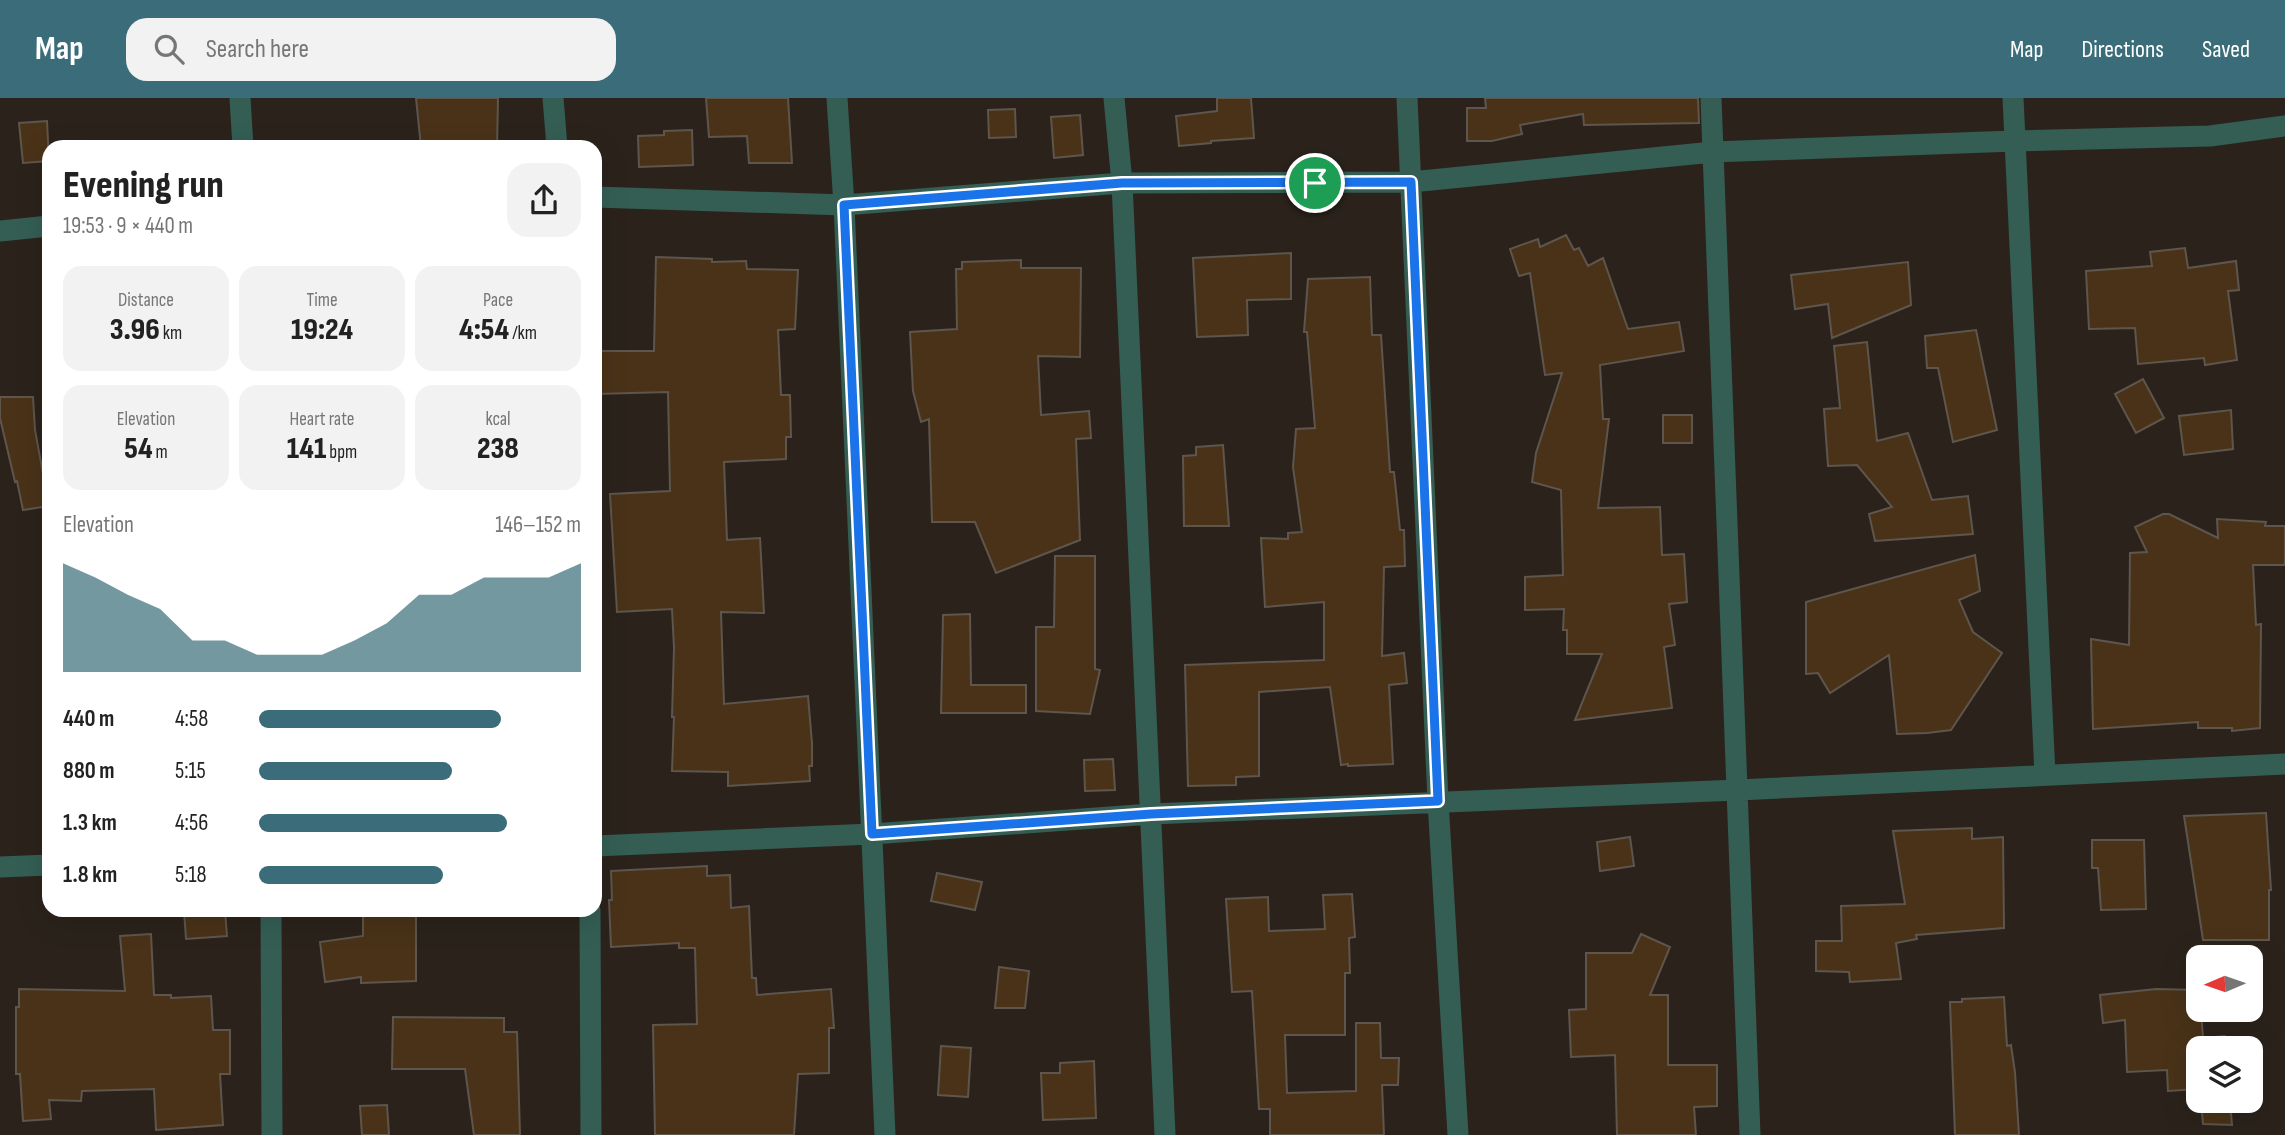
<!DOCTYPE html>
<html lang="en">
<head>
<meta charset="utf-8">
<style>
	body { margin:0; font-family:"Sofia Sans Condensed",sans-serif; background:#f2f2f2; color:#222; height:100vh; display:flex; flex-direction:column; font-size:26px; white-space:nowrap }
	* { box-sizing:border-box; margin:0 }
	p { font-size:23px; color:#767676 }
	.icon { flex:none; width:38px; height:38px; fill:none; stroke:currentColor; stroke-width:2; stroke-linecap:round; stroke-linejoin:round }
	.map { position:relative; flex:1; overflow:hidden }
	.drawer { position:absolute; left:42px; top:42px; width:560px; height:777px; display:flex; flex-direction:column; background:#fff; border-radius:21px; box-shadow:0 7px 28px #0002 }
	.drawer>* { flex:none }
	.needle { width:46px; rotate:268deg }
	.controls { position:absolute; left:2186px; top:847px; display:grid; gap:14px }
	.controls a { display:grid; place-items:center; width:77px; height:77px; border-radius:14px; background:#fff; box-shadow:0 7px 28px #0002; font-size:35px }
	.pin { position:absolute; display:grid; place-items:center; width:60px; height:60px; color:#fff; margin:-30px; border:4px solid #fff; border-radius:50%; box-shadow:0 2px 7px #0007 }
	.round { display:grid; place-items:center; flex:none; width:74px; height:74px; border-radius:21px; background:#f2f2f2 }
	.summary { display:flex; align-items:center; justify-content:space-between; height:119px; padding:0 21px }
	h1 { font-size:38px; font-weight:800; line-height:52px }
	.stats { display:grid; grid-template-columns:repeat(3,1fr); gap:10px; height:119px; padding:7px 21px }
	.stats div { display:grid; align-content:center; border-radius:18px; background:#f2f2f2; text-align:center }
	.stats b { font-size:30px; font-weight:800 }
	.stats small { font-size:19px; font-weight:400 }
	.stats p { font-size:19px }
	.chart { height:196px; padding:14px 21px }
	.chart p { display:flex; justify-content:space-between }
	.chart svg { width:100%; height:126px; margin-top:7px; fill:#3a6d79; opacity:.7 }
	ul { padding:0 21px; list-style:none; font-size:23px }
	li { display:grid; grid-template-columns:112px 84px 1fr; align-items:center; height:52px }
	li i { height:18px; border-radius:9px; background:#3a6d79 }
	header { display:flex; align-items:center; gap:42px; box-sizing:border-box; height:98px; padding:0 35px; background:#3a6d79; color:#fff }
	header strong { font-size:33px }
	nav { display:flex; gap:38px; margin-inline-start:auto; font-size:24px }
	.search { width:490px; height:63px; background:#f2f2f2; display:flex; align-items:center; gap:18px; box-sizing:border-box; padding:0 24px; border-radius:21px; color:#767676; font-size:26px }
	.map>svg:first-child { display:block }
</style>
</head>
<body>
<header>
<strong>Map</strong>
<div class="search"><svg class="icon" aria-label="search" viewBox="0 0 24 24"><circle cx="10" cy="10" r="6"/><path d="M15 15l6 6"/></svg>Search here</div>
<nav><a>Map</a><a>Directions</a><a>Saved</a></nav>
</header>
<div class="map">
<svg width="2285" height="1037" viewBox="0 0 2285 1037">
	<rect width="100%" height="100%" fill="#2b231b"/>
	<path fill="#493218" stroke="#5e554c" stroke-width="2" d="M416,0H498L497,49H421Z
		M706,0H788L792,65H749L747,38L709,39Z
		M1217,0H1251L1254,40L1211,43V45L1179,48L1176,18L1217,13Z
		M1485,0H1698L1699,25L1584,27L1583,16L1520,27L1522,36L1492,43H1467V10H1486Z
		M1015,11L1016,39L989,40L988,12Z
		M1080,17L1083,57L1054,60L1051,19Z
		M47,23L49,63L23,65L19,25Z
		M692,32L693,67L639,69L638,38L664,37V33Z
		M1566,137L1574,152L1579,150L1588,168L1603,160L1628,231L1679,224L1684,253L1600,267L1603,321H1609L1598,410L1660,409L1662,457L1684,456L1687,504L1669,506L1675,547L1664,549L1672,610L1575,622L1602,556H1567V532H1563L1564,511L1525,512V479L1563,477L1561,392L1532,384L1536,355L1562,275L1545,277L1530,175L1519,178L1510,151L1538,141L1540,149Z
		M2185,150L2188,170L2236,163L2239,192L2228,193L2237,262L2205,267L2204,260L2138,266L2135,230L2089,231L2086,173L2152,168L2150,154Z
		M1291,155V201L1247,202L1248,237L1197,239L1193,160Z
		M656,159L712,161V164L746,163L747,171L798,172L795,231L778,232L781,297H790L791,339H786V361L724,364L727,442L760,440L764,515L721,514L724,606L808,598L812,645V668H809L810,683L728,688V674L672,673L674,619H672L674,550L672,511L617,514L610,396L670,393L668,294L595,296V253H654Z
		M1021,162V170H1081L1080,259L1038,258L1041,317L1089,313L1091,340L1076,341L1080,442L996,475L975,424H932L929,321L921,324L913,293L910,234L957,231L956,171H962V164Z
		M1908,164L1911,207L1832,240L1828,206L1795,211L1791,177Z
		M1370,179L1372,237H1381L1390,374H1394L1400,432H1404L1405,468L1384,469L1382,558L1404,555L1407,585L1389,587L1393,666L1348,668V666L1341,667L1330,589L1259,594V678L1236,679V687L1188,688L1185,567L1324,562V504L1265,509L1261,440L1288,441V435L1302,434L1293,369L1296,331L1315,330L1307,234H1304L1308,181Z
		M1976,232L1997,332L1953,344L1938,270H1927L1925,238Z
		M1867,244L1877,343L1908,335L1932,402L1968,398L1973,436L1875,443L1869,416L1892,409L1857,367L1828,368L1824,311L1840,310L1834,248Z
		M2143,281L2164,320L2136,335L2115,296Z
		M0,299H33L35,332L49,408L23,412L17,383L15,384L0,320Z
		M2231,312L2233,351L2184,357L2179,318Z
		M1663,317H1692V345H1663Z
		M1223,347L1229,428H1184L1183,358L1196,357V349Z
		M2163,416H2169L2218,440L2217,421L2266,424L2265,428H2285V467H2253L2256,527L2261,526L2260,630L2232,633V630H2198V624L2093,631L2091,541L2129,547L2130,455L2147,454L2135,429Z
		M1975,457L1980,493L1959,502L1973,534L2002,555L1951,632L1927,635L1897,636L1889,557L1830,595L1818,575L1806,576V504Z
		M1055,458H1095V571L1100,572L1090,616L1036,613V529H1054Z
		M970,516L971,587H1026V615H941L943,517Z
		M1113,661L1115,692L1085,693L1084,662Z
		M2266,715L2271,792H2269V842H2203L2184,718Z
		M1972,730V741L2003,739L2004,830L1916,837L1917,841L1896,845L1901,881L1850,884L1849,874L1816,873V843H1842L1841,808L1905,806L1893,733Z
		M1630,739L1634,768L1600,773L1597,744Z
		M2092,742H2144L2146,811L2101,812L2098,770H2092Z
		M707,768V778L730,777L731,810L749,808L752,880H756L757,897L831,891L834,930H829V975L798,976L794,1037H655L653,927L697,926L695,850H679V845L611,849L609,802H612L611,773Z
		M937,775L982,784L975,812L931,803Z
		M1352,796L1355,839L1349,840L1350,875H1345V937H1285L1287,995L1356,993V925H1380L1381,960H1399L1398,987H1382L1384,1037H1270V1011H1259L1252,893L1232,894L1226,801L1268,799L1269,833L1325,831L1323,797Z
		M225,812L227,838L186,841L184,813Z
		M363,812H416V883L361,885V879L325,884L320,844L363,838Z
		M151,836L154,897H171V900L211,898L213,932H230V976H220L223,1027L156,1032L154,991L82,993L81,1003L49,1002L51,1021L23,1023L20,976H16V909H19V891L125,893L120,838Z
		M1641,836L1670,849L1650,897H1668V967H1717V1008L1694,1009L1696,1037H1617L1615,957L1571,959L1569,912L1586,911V855H1632Z
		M999,869L1029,873L1025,910H995Z
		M2156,891L2198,892V912H2201L2203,940L2225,938L2226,950H2198V991L2168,993L2167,972L2127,974L2125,922L2103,925L2100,897Z
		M2004,899L2007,948L2011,947L2015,974L2019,1037H1955L1950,904H1962V901Z
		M393,919L504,920V934H517L520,1037H474L465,971H392Z
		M941,948L971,950L968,999L938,997Z
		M1094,963L1096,1020L1043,1022L1041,975H1060V965Z
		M2201,1003H2230L2232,1027L2203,1026Z
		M387,1007L389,1037H362L360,1008Z"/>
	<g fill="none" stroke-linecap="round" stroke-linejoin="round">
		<path stroke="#345e54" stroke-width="21" d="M240,0L243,49
			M553,0L557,49
			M837,0L844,107L885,1037
			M1114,0L1122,85L1165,1037
			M1407,0L1438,703L1458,1037
			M1711,0L1750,1037
			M2013,0L2045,677
			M595,99L844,107L1122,85L1411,84L1713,54L2014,43L2210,38L2285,28
			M0,133L49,128
			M595,748L872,736L1151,716L1738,692L2285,666
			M0,769L49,767
			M271,812L272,1037
			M590,812L591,1037"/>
	</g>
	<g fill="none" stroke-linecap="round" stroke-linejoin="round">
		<defs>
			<path id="route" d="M1411,84L1438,703L1151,716L872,736L844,107L1122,85Z"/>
		</defs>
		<use href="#route" stroke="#fff" stroke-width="14"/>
		<use href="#route" stroke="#1a73e8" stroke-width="9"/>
	</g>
</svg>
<div class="controls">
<a><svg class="needle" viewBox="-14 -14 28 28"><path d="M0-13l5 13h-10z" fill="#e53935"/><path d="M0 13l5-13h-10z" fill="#767676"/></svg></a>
<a><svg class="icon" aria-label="layers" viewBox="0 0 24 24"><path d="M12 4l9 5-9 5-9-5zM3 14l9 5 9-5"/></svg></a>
</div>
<div class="pin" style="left:1315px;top:85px;background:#1e9e55"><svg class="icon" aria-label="arrive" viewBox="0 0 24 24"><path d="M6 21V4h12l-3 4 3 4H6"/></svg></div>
<section class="drawer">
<div class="summary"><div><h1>Evening run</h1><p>19:53 · 9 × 440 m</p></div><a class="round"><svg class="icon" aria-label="share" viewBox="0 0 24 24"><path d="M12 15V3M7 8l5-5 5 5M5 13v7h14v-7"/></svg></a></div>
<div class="stats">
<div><p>Distance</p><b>3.96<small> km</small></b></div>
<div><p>Time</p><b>19:24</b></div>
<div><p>Pace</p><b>4:54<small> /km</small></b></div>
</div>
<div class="stats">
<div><p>Elevation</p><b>54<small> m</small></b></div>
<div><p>Heart rate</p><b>141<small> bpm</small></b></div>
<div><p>kcal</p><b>238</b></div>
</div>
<div class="chart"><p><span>Elevation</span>146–152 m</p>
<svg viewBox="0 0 160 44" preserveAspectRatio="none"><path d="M0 44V6L10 11L20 17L30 22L40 33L50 33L60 38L70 38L80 38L90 33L100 27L110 17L120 17L130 11L140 11L150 11L160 6V44z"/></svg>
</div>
<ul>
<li><b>440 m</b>4:58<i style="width:75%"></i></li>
<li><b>880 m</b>5:15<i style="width:60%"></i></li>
<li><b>1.3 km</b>4:56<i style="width:77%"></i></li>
<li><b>1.8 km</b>5:18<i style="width:57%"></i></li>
</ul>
</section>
</div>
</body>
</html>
